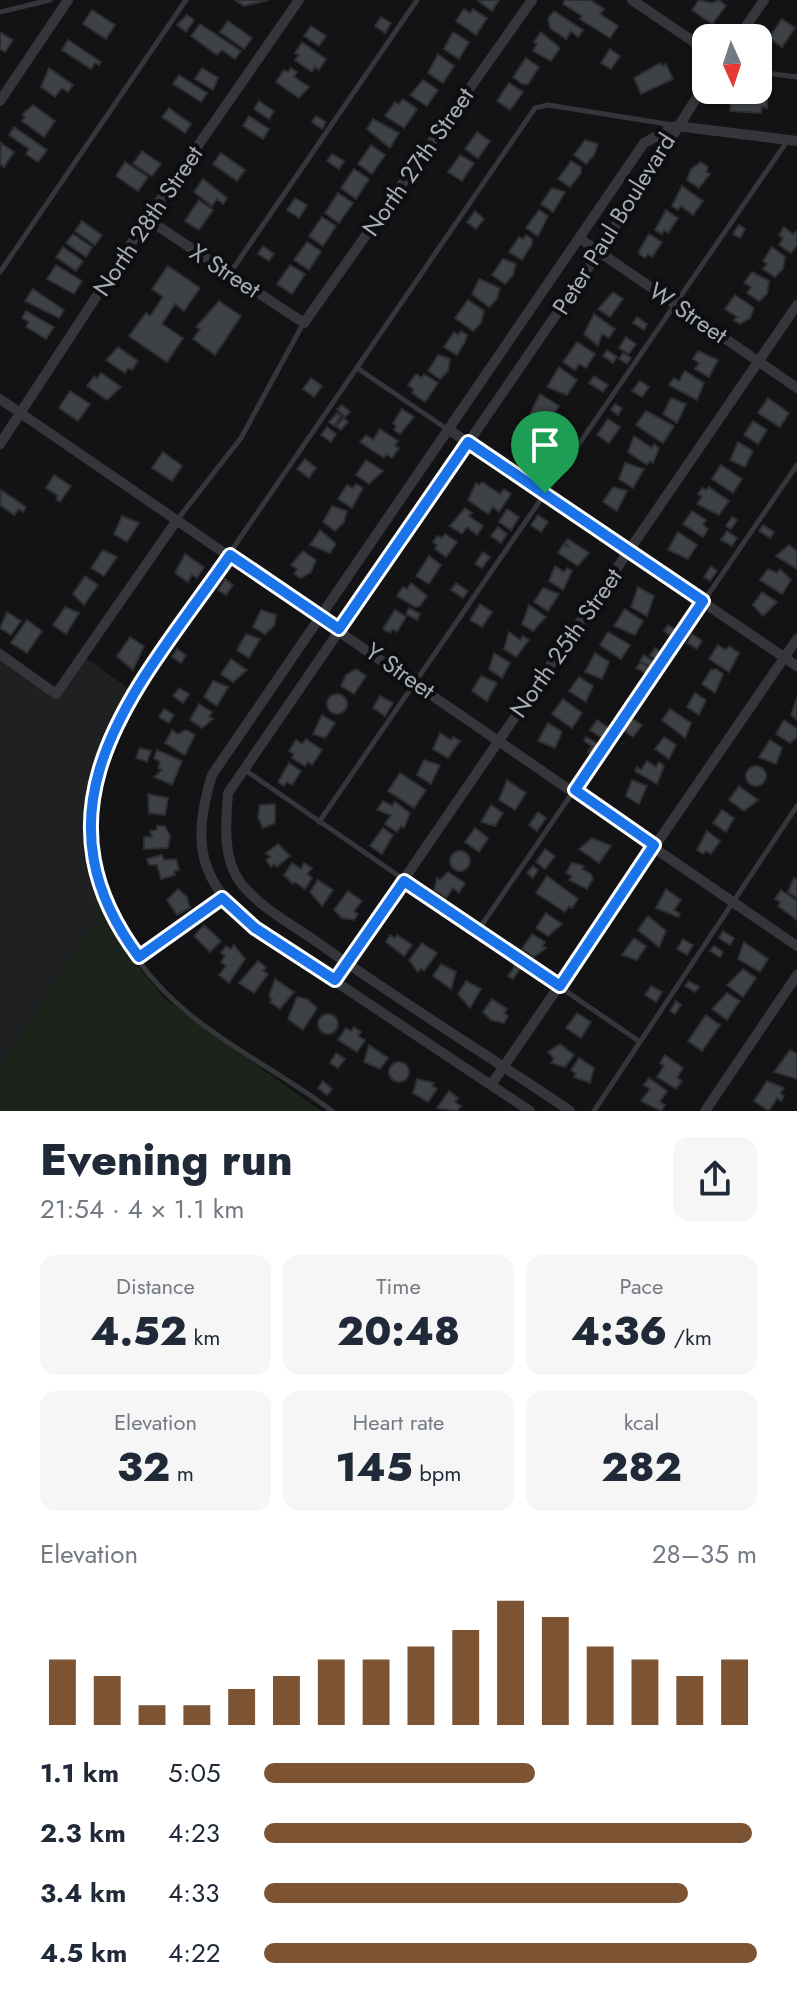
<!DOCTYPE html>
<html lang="en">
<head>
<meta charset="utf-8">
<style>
	body { margin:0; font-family:Jost,sans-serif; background:#f6f6f7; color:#1f2937; height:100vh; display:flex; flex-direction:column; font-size:30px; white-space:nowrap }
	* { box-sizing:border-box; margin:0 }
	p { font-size:26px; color:#747a83 }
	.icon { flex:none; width:44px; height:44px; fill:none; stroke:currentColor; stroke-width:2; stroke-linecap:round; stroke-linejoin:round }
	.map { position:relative; height:1111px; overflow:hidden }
	.sheet { display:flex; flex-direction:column; background:#fff; flex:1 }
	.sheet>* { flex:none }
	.needle { width:52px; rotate:177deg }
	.fabs { position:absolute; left:692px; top:24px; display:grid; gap:16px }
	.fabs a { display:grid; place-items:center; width:80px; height:80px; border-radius:16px; background:#fff; box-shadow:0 2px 6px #0004; font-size:40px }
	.pin { position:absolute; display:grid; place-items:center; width:68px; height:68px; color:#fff; margin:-82px -34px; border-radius:50% 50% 50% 0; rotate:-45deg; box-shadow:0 0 8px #0007 }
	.pin .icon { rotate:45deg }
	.round { display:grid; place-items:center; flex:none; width:84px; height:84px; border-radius:16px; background:#f6f6f7 }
	.headline { display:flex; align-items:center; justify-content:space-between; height:136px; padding:0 40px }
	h1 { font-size:44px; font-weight:800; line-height:60px }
	.metrics { display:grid; grid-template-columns:repeat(3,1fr); gap:12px; height:136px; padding:8px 40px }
	.metrics div { display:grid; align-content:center; border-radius:16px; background:#f6f6f7; text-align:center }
	.metrics b { font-size:40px; font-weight:800 }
	.metrics small { font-size:22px; font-weight:400 }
	.metrics p { font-size:22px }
	.chart { height:224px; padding:16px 40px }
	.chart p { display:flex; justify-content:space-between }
	.chart svg { width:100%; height:144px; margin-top:8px; stroke:#7d5433; stroke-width:6 }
	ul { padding:0 40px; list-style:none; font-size:26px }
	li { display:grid; grid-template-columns:128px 96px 1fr; align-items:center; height:60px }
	li i { height:20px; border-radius:10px; background:#7d5433 }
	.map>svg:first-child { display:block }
</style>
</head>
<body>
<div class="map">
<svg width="797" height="1111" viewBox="0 0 797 1111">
	<rect width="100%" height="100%" fill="#131315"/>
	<path fill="#1f2022" d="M0,652L57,693L83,656L132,691L115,725L93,797L91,821L107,902L0,1068Z"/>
	<path fill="#1c231b" d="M103,909L125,951L165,999L321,1111H0V1068Z"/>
	<path fill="#3f4245" stroke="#2d2e31" stroke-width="2" d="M235,0H269L244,6Z
		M477,0H499L492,11Z
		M565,0H590L604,9L600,14L618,26L610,38L580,19L582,16L563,4Z
		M699,0L712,3L719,0L726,6L712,24L692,10Z
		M464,9L470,13L473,9L487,18L476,35L456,21Z
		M92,10L115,25L106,39L83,24Z
		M554,11L583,30L578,37L571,31L566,39L550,28L548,19Z
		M187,15L194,20L186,32L177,25Z
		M381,17L391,23L385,33L375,26Z
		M782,19L795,28L782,47L769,38Z
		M228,21L252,38L244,49L220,32Z
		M200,24L241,51L235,59L222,50L217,55L191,36Z
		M311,26L326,36L319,46L304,36Z
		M0,32L13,40L5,52L0,49Z
		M453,32L469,42L459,59L444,49Z
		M541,32L560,48L551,61L533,51L537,44L534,42Z
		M68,40L101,62L99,65L95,63L91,69L62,50Z
		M302,42L326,59L319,70L315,67L312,72L295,60L299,55L295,53Z
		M610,49L620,56L611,69L601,63Z
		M438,54L454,66L443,83L428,73Z
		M526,58L539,67L528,84H522L513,77Z
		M660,63L662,66L666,64L673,79L641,94L634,78Z
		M49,68L73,85L68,92L62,88L55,97L41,87Z
		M202,68L218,78L213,90L195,79Z
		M291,68L297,72L294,77L309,87L299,98L276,82L284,70L288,72Z
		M179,75L207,93L201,102L173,84Z
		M423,80L438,90L427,106L410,95Z
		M509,83L523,92L510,110L497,101Z
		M731,94L763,95L767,98V108L762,107L761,113L730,111Z
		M403,99L417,109L404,128L385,116L395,102L399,104Z
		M259,101L274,111L269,119L254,109Z
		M33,105L55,121L44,137L22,121L25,117L22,115Z
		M169,108L191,124L185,133L162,117Z
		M249,116L269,129L263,139L243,126Z
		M316,116L326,122L322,129L312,122Z
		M373,119L399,133L390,148L367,129Z
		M14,127L47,150L38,162L26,154L29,149L9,135Z
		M477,132L490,141L478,158L465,149Z
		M585,140L598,144L594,155L586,164L574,155Z
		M1,143L14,152L4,167L0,164Z
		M371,145L385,155L372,174L358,164Z
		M142,151L161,164L152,176L133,164Z
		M221,153L245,170L237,181L213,164Z
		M332,154L344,161L339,169L327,161Z
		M460,155L474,163L462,181L448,172Z
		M571,161L581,167V173L570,187L558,179Z
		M125,162L148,177L138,191L116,176Z
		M701,162L708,167L706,172L710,174L699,188L687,180L691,169Z
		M354,169L369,179L356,199L341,188Z
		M203,179L227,198L223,204L217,199L212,206L194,192Z
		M682,186L703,201L693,215L681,206L678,210L672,206Z
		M552,188L565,192L553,212L541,204Z
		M338,193L353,203L339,223L325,213Z
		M295,198L307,205L299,218L287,210Z
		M199,200L213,210L199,230L185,221Z
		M539,210L548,216L538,236L526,228Z
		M666,210L678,218L668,233L664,230L662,234L655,230Z
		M475,211L484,219L476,229L467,222Z
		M322,217L336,226L323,246L309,236Z
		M82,221L102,235L95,245L75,231Z
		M739,225L745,229L740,238L733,234Z
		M784,227L793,234L797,231V245L791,253L779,245L783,238L779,235Z
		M73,234L92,247L86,257L66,243Z
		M649,234L662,242L652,257L648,254L645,258L639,254L640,249Z
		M526,235L532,239V244L522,260L509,252L519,237L523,239Z
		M307,242L321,251L309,270L294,260Z
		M263,246L274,254L269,261L258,254Z
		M63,247L83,261L76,271L56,257Z
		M772,247L785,257L783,269L775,277L763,269L767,264L763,261Z
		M503,259L516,264L513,275L505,284L492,275Z
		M56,265L82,281L74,294L47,279Z
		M290,265L305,274L292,294L277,284Z
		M168,266L200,288L184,311L175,304L162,324L183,338L167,362L129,336L146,313L150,316L163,297L152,289Z
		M752,272L769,281L767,294L759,301L747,293L751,287L744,283Z
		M479,279L500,288L497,299L489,307L472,294Z
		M33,289L64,310L59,318L25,301Z
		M613,292L623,299L610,317L598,309Z
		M735,295L754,308L750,318L740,324L734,320L737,317L725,309Z
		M468,300L484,311L481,323L473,331L455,318Z
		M219,301L241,316L215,355L193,339L200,329L196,327Z
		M26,311L54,327L46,339L26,327L29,322L22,318Z
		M594,314L615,329L609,338L602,334L598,346L584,334Z
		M637,317L647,324L644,330L633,323Z
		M461,331L467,335L466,340L457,355L444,347L454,332L458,335Z
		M626,337L636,344L629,354L619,348Z
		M577,342L595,354L586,368L579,364L575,370L563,362Z
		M118,347L138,361L132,370L128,368L125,373L106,360Z
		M607,350L617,357L613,363L603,356Z
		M698,351L718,360L709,377L695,369L699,363L693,359Z
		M623,353L631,358L627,364L619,359Z
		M438,355L450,359L448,371L440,379L428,371Z
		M559,367L577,380L567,395L547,387Z
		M685,371L704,383L697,400L669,385L674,378L679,381Z
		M101,373L121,387L107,400L87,386L94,376L97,379Z
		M416,374L422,378L424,374L438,383L425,402L412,393L414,390L408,385Z
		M594,376L608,385L603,392L589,383Z
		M311,378L322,386L314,397L303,389Z
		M640,381L649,387L642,397L632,391Z
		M70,391L90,404L78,421L59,408Z
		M540,394L559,406L550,421L538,414L536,418L530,414Z
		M671,398L686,404L677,423L663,414Z
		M768,398L789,413L780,427L758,413Z
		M615,404L622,408L618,415L611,410Z
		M342,405L350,412L345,417L337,409Z
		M402,409L414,417L400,434L394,430L396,426L393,423Z
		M646,411L674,426L663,443L636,425Z
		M337,413L341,416L334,426L329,422Z
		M343,418L348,422L341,430L336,426Z
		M608,419L620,427L609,443L597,435Z
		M523,420L539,434L532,443L521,440L519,444L512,439Z
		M753,421L767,430L758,444L744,435Z
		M327,427L336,434L331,442L321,435Z
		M380,429L398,441L395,446L399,448L392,458L386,454L384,458L360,442L366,435L373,440Z
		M634,436L652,448L654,444L659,448L653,463L650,461L647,465L628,452Z
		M738,442L753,451L745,467L730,460Z
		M163,452L182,466L172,481L152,468Z
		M305,459L316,468L309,478L297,469Z
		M366,460L383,471L369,484L356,475Z
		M625,463L644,469L633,488L619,479Z
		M721,465L742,479L733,493L712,479Z
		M54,475L71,486L60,502L56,499L58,496L46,488Z
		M482,482L500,494L504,489L511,494L499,512L493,507L488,514L468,500L476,483L479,485Z
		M356,484L363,488L352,508L338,499L347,485L353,488Z
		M613,487L627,491L617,511L603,502Z
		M709,487L729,501L719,515L697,504L702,497L698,494L702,488L706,490Z
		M1,490L26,507L23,512L19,509L14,515L0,505Z
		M332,506L347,511L344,522L335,531L323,522Z
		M465,508L472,513L469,516L483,526L477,535L467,527L462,534L450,526Z
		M507,509L519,517L511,530L499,522Z
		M692,511L706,520L703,525L708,529L703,537L683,524Z
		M538,515L548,522L541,532L531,525Z
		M122,516L139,523L127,542L114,534Z
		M732,517L737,520L731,529L726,526Z
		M763,525L774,532L770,538L759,531Z
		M498,527L507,534L501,543L491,536Z
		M320,530L336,544L330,553L310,545Z
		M727,531L737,538L732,546L721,540Z
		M678,532L697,545L688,559L668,550Z
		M445,534L457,542L446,557L435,549L437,545L433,542L437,536L442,538Z
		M568,539L589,553L578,566L558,553L563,545L570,547L564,543Z
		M789,545L797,551V569L776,556Z
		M103,550L117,557L104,576L91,568Z
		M303,551L316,560L311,572L301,578L294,574L297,569L291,565Z
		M483,552L490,557L482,568L475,564Z
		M185,554L204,567L197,578L192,575L188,582L175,573Z
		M429,556L441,565L429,584L416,576Z
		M555,566L564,572L567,568L572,571L563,590L549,581Z
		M711,566L717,571L710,581L704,577Z
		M768,569L777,573L780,569L791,580L782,594L760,580Z
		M85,576L98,585L84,605L73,594Z
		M225,579L233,585L226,595L218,590Z
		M411,583L427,596L420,606L415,607L397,596L403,587L407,589Z
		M456,583L468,591L463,598L451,590Z
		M638,587L654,596L647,616L631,607Z
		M543,588L559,594L548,611L534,602Z
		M762,592L777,602L763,616L753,605Z
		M480,604L492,612L482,627L470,620Z
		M529,605L546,617L533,631L522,624Z
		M65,607L79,613L66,634L53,625Z
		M409,608L420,614L417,620L406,614Z
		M625,609L643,621L635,635L614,626Z
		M261,610L276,615L274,626L265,634L253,627Z
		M395,610L406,617L397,632L393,629L390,633L383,629Z
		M7,612L21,621L11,635L0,628Z
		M27,620L42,631L27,653L11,643Z
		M668,625L676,630L672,637L664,631Z
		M509,632L520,640L523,636L529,640L516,657L504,649Z
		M608,632L630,645L621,659L600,645Z
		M246,634L260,639L249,658L237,650Z
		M692,634L702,641L697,649L687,643Z
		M130,637L144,646L133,670L117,656Z
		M718,645L726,650L729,646L739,653L729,672L709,659Z
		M655,648L661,652L655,659L650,655Z
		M177,649L186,655L181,663L172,657Z
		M494,653L510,663L502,678L489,669Z
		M595,653L609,662L602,679L585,672Z
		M644,655L653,661L650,667L640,661Z
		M231,659L247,670L233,682L221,674Z
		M641,662L651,668L647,674L636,668Z
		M356,669L366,676L354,694L341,686L346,675Z
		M716,669L723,674L715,693L702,684L711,670Z
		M481,676L497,683L487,701L472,691Z
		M579,677L593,686L586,702L569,691Z
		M213,681L228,687L217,706L204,697Z
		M179,688L189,694L183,703L173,696Z
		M695,693L706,700L699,715L687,707Z
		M327 704a10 10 0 1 1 20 0a10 10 0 1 1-20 0Z
		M380,696L393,703L385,716L373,708Z
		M797,698V720L791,715Z
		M563,699L582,713L572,728L552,714Z
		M199,704L212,712L209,717L213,719L202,728L190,720Z
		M164,709L174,715L169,723L159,717Z
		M670,709L691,723L685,738L662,720Z
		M322,715L335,723L325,738L313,734Z
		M631,718L642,725L633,737L623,730Z
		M597,720L609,728L602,738L590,730Z
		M784,720L797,729V737L790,743L776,734Z
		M548,723L562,732L555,748L538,741Z
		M172,730L178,734L186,730L195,735L185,755L165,743Z
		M440,733L451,740L453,737L460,741L448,758L433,749Z
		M586,737L600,745L593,755L588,752L592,746L584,741Z
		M664,737L676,745L669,759L655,749Z
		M306,739L322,750L312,765L308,762L305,766L292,758L294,754L289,751L296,740L302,744Z
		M770,740L782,748L776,764L759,757Z
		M140,748L151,751L147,762L136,758Z
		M157,750L182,761L172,785L154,777L162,770L158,768L160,762L154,758Z
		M424,760L440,765L431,784L417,775Z
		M647,761L656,767L659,762L664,766L657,784L635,771L637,767L641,770Z
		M289,763L301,771L292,785L287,782L284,786L278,782Z
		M746 776a10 10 0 1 1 20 0a10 10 0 1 1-20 0Z
		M400,773L426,790L414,808L388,791Z
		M507,780L526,793L515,810L499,800Z
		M632,780L647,786L639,804L626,796Z
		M739,786L758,800L744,811L729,800Z
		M148,794L168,798L165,815L149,813Z
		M383,801L392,806L395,802L410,813L404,828L401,826L397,832L385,824L391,815L377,810Z
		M275,804V823L263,828L258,817L260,805Z
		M491,805L503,813L495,826L481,822Z
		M722,810L734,818L726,832L713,823Z
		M538,812L546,818L537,831L529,825Z
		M157,826H165L170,836L168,848L144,849V837H152L150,831L157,830Z
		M383,828L393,835L382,854L370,846Z
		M475,828L488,838L479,852L465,842Z
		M707,831L720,841L711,854L706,851L703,854L697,850Z
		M592,838L611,846L599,863L579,849Z
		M278,844L290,856L277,867L274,864L271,867L266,860L270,857L266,853Z
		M545,849L555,856L545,869L536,862Z
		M450 861a10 10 0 1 1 20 0a10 10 0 1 1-20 0Z
		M162,855L164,860L176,859L179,870L174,871L175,875L161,879L157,865H149L147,859Z
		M292,863L301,869L304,863L312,868L307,874L312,878L305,889L295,882L293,884L284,875Z
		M572,863L584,866L582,869L591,874L593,879L587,889L569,880L572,876L566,873Z
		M533,866L538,870L533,878L527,873Z
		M448,872L465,883L459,893L453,888L446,898L434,890L437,878L440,880Z
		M547,876L578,899L572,908L569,906L565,912L536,893Z
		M794,878L797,880V898L788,892Z
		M318,880L333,890L322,906L310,892Z
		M178,889L187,897L190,908L177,915L167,900Z
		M666,889L681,900L674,910L680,914L678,917L656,908Z
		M781,890L797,901V920L778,906L780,902L775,899Z
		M348,891L362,901L354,911L358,914L354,920L342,918L334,910Z
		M546,913L562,924L548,936L536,928Z
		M648,916L666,931L659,947L638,930Z
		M204,925L221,941L210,952L194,936Z
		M723,931L734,938L730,945L719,938Z
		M532,934L545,942L542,946L546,948L534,957L522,949Z
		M390,935L395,938L397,935L412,945L404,956L386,942Z
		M634,938L646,946L637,960L622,955Z
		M683,939L693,945L687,955L677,949Z
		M744,942L768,959L760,972L738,959Z
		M422,943L437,953L424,971L421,968L418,972L409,960Z
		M234,945L245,959L229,983L219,975L226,966L221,962L225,956L221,953L226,946L231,949Z
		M714,946L723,952L720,957L710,951Z
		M258,961L266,967L263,971L268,974L254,993L239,983Z
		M441,964L456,972L451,989L433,976Z
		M515,966L520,969L513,979L508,976Z
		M743,969L756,978L743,997L727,985Z
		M275,979L294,992L280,1009L270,1002L272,999L269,996Z
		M466,981L481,989L470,1008L458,994Z
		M689,981L699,987L695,992L685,986Z
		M651,986L662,992L656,1002L645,995Z
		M727,993L740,1001L727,1020L712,1009Z
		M297,997L307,999L317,1008L303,1030L288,1019Z
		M492,999L507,1009L504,1013L508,1016L504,1023L491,1020L483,1012Z
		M676,1001L681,1005L675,1014L670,1011Z
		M577,1013L591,1022L581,1038L566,1028Z
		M318 1024a10 10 0 1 1 20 0a10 10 0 1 1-20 0Z
		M706,1015L720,1025L702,1051L688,1041Z
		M354,1027L361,1032L358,1036L365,1040L357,1052L338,1040L346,1028L351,1031Z
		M560,1044L574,1055L565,1067L551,1063L554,1059L548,1052Z
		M369,1045L388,1058L380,1069L364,1062Z
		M790,1050L797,1054V1079L774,1072Z
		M336,1053L345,1059L338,1068L330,1063Z
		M665,1055L683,1068L677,1078L682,1081L676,1089L657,1077L664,1066L660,1063Z
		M579,1058L594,1068L590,1083L574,1077L576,1074L571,1070Z
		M389 1072a10 10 0 1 1 20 0a10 10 0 1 1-20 0Z
		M649,1078L667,1091L660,1102L665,1105L661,1111L641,1101L650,1089L644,1085Z
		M417,1079L434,1083L432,1086L437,1089L428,1102L413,1093Z
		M323,1081L332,1089L327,1095L318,1088Z
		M767,1081L784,1088L780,1093L784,1096L781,1101L777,1098L769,1111L754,1101Z
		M449,1091L458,1098L455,1102L461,1106L457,1111L437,1108Z"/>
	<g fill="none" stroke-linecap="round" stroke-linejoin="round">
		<path stroke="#34363a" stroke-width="5" d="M0,12L50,0
			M758,72L797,77
			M0,272L186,0
			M230,273L417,0
			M357,368L447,429
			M177,520L241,438L303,324
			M245,770L640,1042
			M319,822L788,140
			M479,929L797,465
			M139,957L222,898
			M332,1111C278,1070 212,1040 164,991C86,911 68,791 131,697L535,108L548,105L673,125
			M594,1111L797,806"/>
		<path stroke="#34363a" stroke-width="10" d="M632,0L706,50
			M738,38L764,0
			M0,101L68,0
			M676,126L797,141
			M147,219L304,323L532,0
			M579,238L797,388
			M0,399L797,946
			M448,429L797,666
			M0,444L147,219L299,0
			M0,654L56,694L177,520
			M335,980L797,305
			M491,1085L797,639
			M530,1111L255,928C199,881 191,845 212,775L644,143L674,127
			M570,1111C486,1054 399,1001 317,942C291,924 259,907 240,882C222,857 226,822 228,793L599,252L706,83
			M705,1111L797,975"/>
	</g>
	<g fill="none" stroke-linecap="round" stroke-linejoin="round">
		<defs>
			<path id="route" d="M468,442L703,601L575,790L654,845L560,986L404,881L335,980L255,928L222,898L139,957C23,802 142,682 230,555L339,629Z"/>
		</defs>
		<use href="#route" stroke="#fff" stroke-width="16"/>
		<use href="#route" stroke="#1a73e8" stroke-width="10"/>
	</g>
	<g text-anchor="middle" stroke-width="8" stroke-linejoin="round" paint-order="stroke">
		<g font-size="24" fill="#a5adb5" stroke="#0e0e10">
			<text transform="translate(418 162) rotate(-55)" y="8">North 27th Street</text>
			<text transform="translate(148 221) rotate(-56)" y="8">North 28th Street</text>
			<text transform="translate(614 224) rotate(-58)" y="8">Peter Paul Boulevard</text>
			<text transform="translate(225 271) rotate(33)" y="8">X Street</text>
			<text transform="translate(688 313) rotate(34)" y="8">W Street</text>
			<text transform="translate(566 643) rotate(-55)" y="8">North 25th Street</text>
			<text transform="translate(400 671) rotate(35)" y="8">Y Street</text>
		</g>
	</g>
</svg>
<div class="fabs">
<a><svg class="needle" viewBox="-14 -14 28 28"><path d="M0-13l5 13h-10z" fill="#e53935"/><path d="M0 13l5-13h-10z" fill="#747a83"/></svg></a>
</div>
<div class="pin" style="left:545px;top:493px;background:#1e9e55"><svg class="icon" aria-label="arrive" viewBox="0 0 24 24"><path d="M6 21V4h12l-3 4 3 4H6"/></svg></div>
</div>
<section class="sheet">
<div class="headline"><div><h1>Evening run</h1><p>21:54 · 4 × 1.1 km</p></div><a class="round"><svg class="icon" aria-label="share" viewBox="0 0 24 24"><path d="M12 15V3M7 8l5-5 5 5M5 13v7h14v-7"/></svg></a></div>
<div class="metrics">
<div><p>Distance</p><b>4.52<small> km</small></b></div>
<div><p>Time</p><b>20:48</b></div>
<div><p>Pace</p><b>4:36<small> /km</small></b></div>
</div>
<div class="metrics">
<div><p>Elevation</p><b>32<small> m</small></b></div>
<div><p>Heart rate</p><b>145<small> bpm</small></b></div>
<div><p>kcal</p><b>282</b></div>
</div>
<div class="chart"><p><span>Elevation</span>28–35 m</p>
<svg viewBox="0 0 160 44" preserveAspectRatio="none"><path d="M5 44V24M15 44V29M25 44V38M35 44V38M45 44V33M55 44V29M65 44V24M75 44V24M85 44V20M95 44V15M105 44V6M115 44V11M125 44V20M135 44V24M145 44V29M155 44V24"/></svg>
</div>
<ul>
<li><b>1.1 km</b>5:05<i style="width:55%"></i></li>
<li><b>2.3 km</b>4:23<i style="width:99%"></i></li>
<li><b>3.4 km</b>4:33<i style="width:86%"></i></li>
<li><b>4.5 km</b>4:22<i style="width:100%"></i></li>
</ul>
</section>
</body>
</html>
